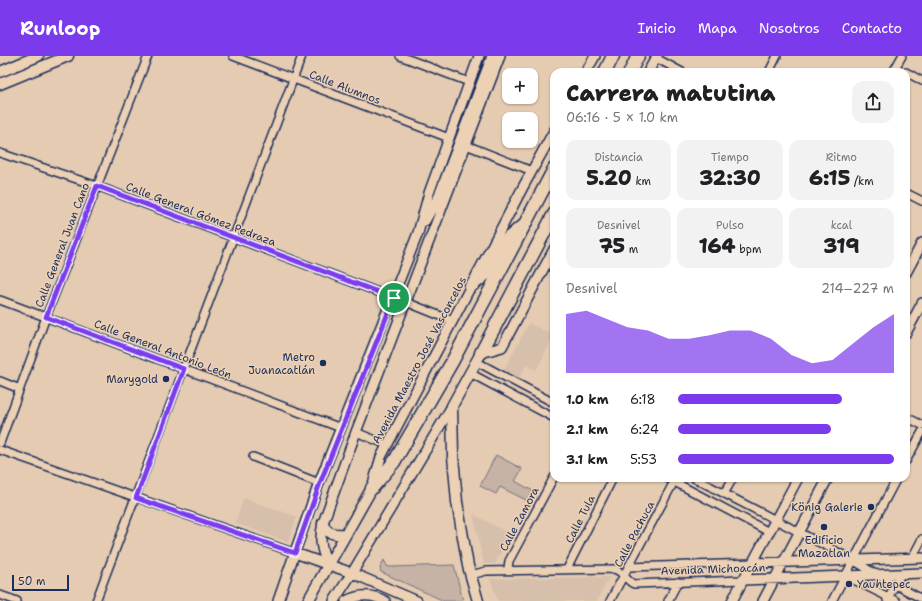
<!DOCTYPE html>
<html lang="es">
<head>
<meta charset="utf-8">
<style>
	body { margin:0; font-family:"Shantell Sans",sans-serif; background:#f2f2f2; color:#202124; height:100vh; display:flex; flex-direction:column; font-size:15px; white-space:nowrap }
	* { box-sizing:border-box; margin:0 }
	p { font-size:13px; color:#757577 }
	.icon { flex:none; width:22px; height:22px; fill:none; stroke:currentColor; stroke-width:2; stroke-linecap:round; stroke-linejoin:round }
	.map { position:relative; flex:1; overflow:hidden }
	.side { position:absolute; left:550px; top:12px; width:360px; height:414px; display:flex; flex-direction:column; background:#fff; border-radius:12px; box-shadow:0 1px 3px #0004 }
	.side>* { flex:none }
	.buttons { position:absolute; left:502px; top:12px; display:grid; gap:8px }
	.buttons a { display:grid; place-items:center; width:36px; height:36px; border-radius:8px; background:#fff; box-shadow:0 1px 3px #0004; font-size:20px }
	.scale { position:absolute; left:12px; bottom:10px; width:57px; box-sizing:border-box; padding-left:4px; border:2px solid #1b2f5e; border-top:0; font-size:11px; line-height:14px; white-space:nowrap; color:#1b2f5e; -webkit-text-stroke:3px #edd1b4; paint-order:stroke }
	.pin { position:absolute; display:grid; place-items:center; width:34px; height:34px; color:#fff; margin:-17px; border:2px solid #fff; border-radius:50%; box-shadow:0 1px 4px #0007 }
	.round { display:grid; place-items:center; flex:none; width:42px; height:42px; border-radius:12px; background:#f2f2f2 }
	.overview { display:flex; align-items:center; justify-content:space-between; height:68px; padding:0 16px }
	h1 { font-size:22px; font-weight:800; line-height:30px }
	.stats { display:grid; grid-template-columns:repeat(3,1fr); gap:6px; height:68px; padding:4px 16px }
	.stats div { display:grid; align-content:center; border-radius:10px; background:#f2f2f2; text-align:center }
	.stats b { font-size:20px; font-weight:800 }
	.stats small { font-size:11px; font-weight:400 }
	.stats p { font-size:11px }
	.chart { height:112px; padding:8px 16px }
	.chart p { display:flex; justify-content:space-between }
	.chart svg { width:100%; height:72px; margin-top:4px; fill:#7c3aed; opacity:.7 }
	ul { padding:0 16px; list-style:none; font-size:13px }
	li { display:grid; grid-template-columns:64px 48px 1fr; align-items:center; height:30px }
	li i { height:10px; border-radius:5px; background:#7c3aed }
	header { display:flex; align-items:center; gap:24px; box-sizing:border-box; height:56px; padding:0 20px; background:#7c3aed; color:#fff }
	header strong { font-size:19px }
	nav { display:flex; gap:22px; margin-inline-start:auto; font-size:14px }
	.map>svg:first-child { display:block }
</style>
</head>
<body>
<header>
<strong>Runloop</strong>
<nav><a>Inicio</a><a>Mapa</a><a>Nosotros</a><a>Contacto</a></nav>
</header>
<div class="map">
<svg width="922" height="545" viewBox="0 0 922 545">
	<rect width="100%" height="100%" fill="#e5cbb1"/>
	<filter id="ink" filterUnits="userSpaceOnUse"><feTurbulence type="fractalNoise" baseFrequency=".025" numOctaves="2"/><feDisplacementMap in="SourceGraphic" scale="8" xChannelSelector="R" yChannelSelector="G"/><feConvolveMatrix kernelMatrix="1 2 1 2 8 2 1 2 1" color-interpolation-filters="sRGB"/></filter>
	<g filter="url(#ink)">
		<path fill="#d6bfab" d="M529,267L554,280L536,314L526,309L519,322L504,314Z
			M244,442L297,461L288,486L235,467Z
			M473,458L510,478L495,508H484Z
			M609,521L597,545H498L490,523Z"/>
		<path fill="#c7b3a5" stroke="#717182" d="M496,399L522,413L515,425L533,435L528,445L500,431L496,438L480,430Z
			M384,504L387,510L390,511L454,509L463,545H444L381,516L380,512Z"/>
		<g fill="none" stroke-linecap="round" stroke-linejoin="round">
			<defs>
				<path id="street" d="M233,0L449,82
					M400,0L469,26
					M656,2L682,16
					M769,16L777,0
					M893,16L902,0
					M906,16L922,25
					M466,89L532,115
					M0,97L97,130L394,242
					M906,137L922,145
					M0,244L341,372
					M406,246L453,265
					M477,306L554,347
					M470,317L554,362
					M0,325L20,333
					M906,361L922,369
					M356,376L387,389
					M0,387L46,261L148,0
					M0,394L295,497
					M253,401L319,427
					M906,405L922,376
					M667,422L769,476
					M694,422L853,504L877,519L922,543
					M724,438L733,422
					M912,502L922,483
					M629,511L753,507
					M567,513L613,422
					M511,514L508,512L509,505L554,421
					M471,519L486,515L614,513C623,515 626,525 634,528L743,524
					M848,521L896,545
					M0,539L17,545
					M887,544L901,518
					M96,545L302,0
					M610,545L676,422
					M668,545L678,526
					M832,545L897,422"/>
				<path id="secondary" d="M586,16L595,0
					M648,16L657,0
					M425,165L438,142L492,0
					M906,217L922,187
					M906,277L922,247
					M481,297L502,291L554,193
					M373,428L381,401L523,131L554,75
					M295,497L352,517L417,545
					M753,507L922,502
					M328,509C321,494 319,483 323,467L356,376L500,0
					M743,524L922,517
					M278,545L319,427L418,177L429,137L479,0
					M334,545L352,517L452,350
					M346,545C359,538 372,538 385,545
					M732,545L798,422
					M763,545L828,422"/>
				<path id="primary" d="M0,16L38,0
					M0,28L68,0
					M323,467C326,478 335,479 346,478
					M308,545L372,432
					M478,545L468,510L457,446L453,400L452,350L481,297"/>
				<path id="highway" d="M605,16L613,0
					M630,16L638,0
					M471,230L488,216L506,184L520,172
					M481,297L554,158
					M372,432L394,406L452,306L554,113"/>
			</defs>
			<use href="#street" stroke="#1b2f5e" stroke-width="10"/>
			<use href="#secondary" stroke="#1b2f5e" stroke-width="12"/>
			<use href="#primary" stroke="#1b2f5e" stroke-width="13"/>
			<use href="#highway" stroke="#1b2f5e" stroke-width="15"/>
			<use href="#street" stroke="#edd1b4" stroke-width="7"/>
			<use href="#secondary" stroke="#edd1b4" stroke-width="9"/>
			<use href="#primary" stroke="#edd1b4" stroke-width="10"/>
			<use href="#highway" stroke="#edd1b4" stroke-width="12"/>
		</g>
	</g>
	<g fill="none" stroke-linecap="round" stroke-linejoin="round" filter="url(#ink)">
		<defs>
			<path id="route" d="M97,130L394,242L320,427L295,497L136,442L184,313L46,261Z"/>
		</defs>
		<use href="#route" stroke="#fff" stroke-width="8"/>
		<use href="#route" stroke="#7c3aed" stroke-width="5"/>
	</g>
	<g fill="#1b2f5e" stroke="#edd1b4" stroke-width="1.5">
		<circle cx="323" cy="307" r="4"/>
		<circle cx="166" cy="323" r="4"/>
		<circle cx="871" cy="451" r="4"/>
		<circle cx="824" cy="471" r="4"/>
		<circle cx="849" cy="528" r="4"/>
	</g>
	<g text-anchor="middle" stroke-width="3" stroke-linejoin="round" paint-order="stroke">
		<g font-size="11" fill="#1b2f5e" stroke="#edd1b4">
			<text transform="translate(345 31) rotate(21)" y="4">Calle Alumnos</text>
			<text transform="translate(201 158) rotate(21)" y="4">Calle General Gómez Pedraza</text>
			<text transform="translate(62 189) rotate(-69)" y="4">Calle General Juan Cano</text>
			<text transform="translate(163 293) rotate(21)" y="4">Calle General Antonio León</text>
			<text transform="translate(419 304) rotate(-62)" y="4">Avenida Maestro José Vasconcelos</text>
			<text transform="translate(519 463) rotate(-62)" y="4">Calle Zamora</text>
			<text transform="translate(580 463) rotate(-63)" y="4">Calle Tula</text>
			<text transform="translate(634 478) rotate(-62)" y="4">Calle Pachuca</text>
			<text transform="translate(713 513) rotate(-2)" y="4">Avenida Michoacán</text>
		</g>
		<g font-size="11" fill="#1b2f5e" stroke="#edd1b4" text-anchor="end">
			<text x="315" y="305">Metro<tspan x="315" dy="13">Juanacatlán</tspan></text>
			<text x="158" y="327">Marygold</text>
			<text x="863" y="455">König Galerie</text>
			<text x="824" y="488" text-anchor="middle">Edificio<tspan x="824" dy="13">Mazatlan</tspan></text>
			<text x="857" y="532" text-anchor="start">Yauhtepec</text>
		</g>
	</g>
</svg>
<div class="buttons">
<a>+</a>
<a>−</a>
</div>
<div class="scale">50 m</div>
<div class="pin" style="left:394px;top:242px;background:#1e9e55"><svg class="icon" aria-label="arrive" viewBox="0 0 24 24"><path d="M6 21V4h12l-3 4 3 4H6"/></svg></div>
<section class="side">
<div class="overview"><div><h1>Carrera matutina</h1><p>06:16 · 5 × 1.0 km</p></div><a class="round"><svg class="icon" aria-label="share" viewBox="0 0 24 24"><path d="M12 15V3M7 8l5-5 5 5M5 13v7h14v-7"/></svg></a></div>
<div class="stats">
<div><p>Distancia</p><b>5.20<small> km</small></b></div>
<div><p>Tiempo</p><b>32:30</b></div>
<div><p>Ritmo</p><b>6:15<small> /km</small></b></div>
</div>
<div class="stats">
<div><p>Desnivel</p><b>75<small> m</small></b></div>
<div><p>Pulso</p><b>164<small> bpm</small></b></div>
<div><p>kcal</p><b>319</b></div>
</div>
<div class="chart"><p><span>Desnivel</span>214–227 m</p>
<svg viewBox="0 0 160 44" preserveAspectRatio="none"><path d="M0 44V8L10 6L20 11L30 16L40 18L50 23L60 23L70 21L80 18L90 18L100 23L110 33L120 38L130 36L140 26L150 16L160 8V44z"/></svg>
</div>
<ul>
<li><b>1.0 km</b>6:18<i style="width:76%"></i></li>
<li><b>2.1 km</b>6:24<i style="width:71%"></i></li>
<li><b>3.1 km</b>5:53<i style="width:100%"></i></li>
</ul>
</section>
</div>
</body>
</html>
